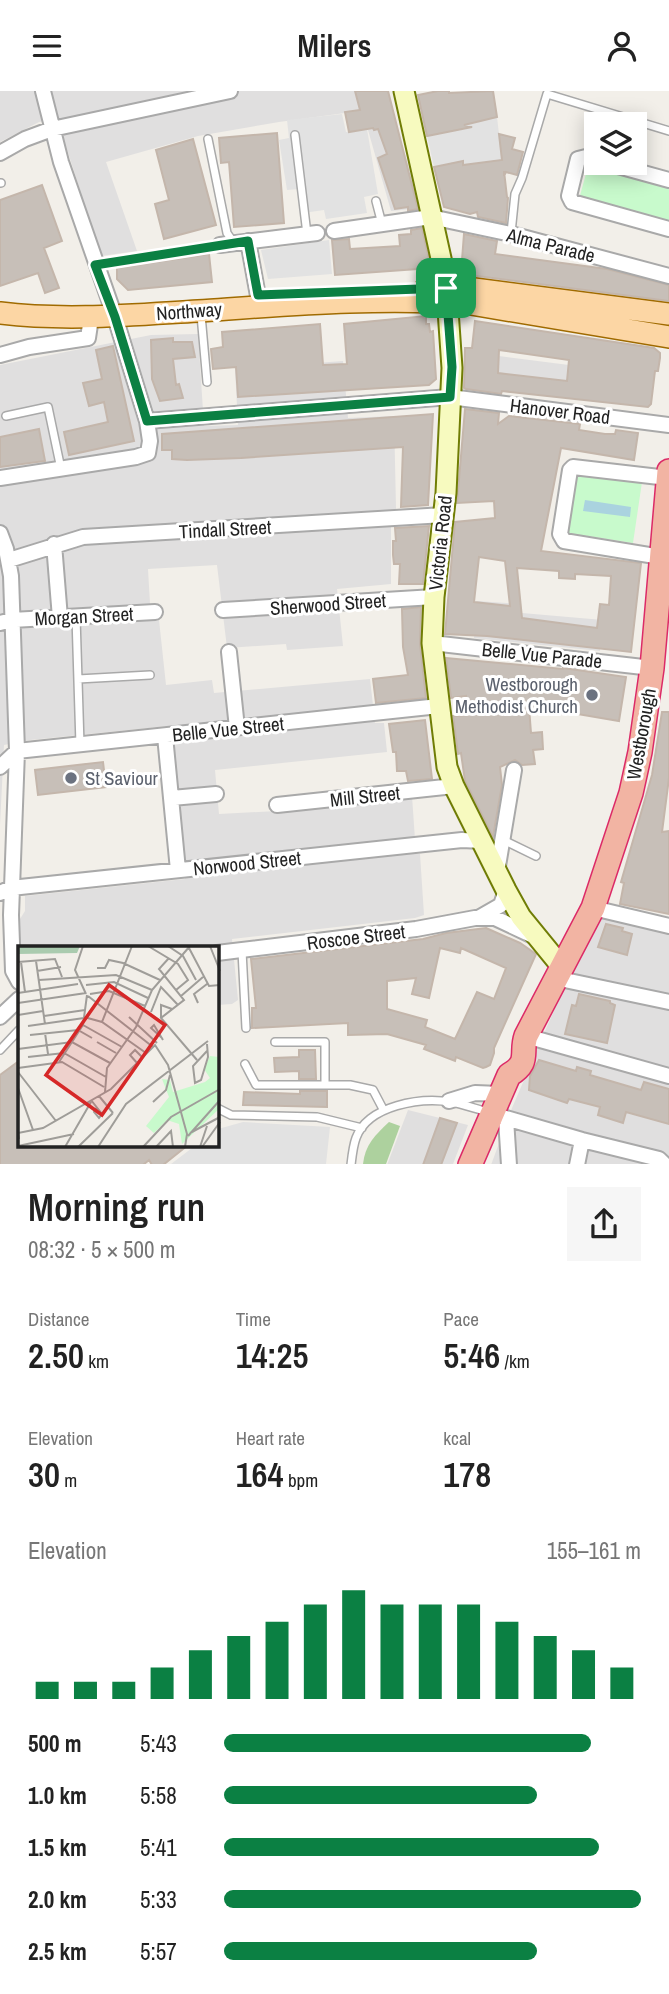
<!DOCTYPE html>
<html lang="en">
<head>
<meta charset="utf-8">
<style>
	body { margin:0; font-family:"Archivo Narrow",sans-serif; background:#f6f6f6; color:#222; height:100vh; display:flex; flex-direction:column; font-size:26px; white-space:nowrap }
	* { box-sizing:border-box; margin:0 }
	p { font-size:23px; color:#767676 }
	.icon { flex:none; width:38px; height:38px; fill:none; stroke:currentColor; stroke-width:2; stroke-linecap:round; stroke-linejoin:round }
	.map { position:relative; height:1073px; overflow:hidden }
	.panel { display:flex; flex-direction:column; background:#fff; flex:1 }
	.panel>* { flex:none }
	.fabs { position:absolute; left:584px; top:21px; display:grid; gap:14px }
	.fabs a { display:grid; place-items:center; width:63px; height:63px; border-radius:0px; background:#fff; box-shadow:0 4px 18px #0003; font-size:35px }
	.pin { position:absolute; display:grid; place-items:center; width:60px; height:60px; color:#fff; margin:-30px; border-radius:14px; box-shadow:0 4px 10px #0006 }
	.round { display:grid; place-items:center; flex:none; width:74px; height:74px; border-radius:0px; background:#f6f6f6 }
	.summary { display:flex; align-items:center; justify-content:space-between; height:119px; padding:0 28px }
	h1 { font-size:38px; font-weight:600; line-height:52px }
	.metrics { display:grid; grid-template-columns:repeat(3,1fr); gap:10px; height:119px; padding:7px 28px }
	.metrics div { display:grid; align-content:center }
	.metrics b { font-size:35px; font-weight:600 }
	.metrics small { font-size:19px; font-weight:400 }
	.metrics p { font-size:19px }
	.chart { height:196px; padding:14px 28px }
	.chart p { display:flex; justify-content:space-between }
	.chart svg { width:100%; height:126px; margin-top:7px; stroke:#0b8043; stroke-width:6 }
	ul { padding:0 28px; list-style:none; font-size:23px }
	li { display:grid; grid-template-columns:112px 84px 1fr; align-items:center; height:52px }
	li i { height:18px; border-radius:9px; background:#0b8043 }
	header { display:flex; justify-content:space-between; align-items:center; height:91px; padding:0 28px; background:#fff; font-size:32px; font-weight:600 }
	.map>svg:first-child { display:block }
</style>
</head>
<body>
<header><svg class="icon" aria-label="menu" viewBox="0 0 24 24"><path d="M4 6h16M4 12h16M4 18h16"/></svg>Milers<svg class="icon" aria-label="person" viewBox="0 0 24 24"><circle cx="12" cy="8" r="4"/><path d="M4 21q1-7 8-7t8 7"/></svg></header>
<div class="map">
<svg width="669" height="1074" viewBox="0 0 669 1074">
	<rect width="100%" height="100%" fill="#f2efe9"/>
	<path fill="#e0dfdf" d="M0,0H388L394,26L421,117L391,120L368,39L349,41L345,22L279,31L198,45L106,71L137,160L101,165L57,27L39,31L0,51Z
		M198,243L204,335L238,334L235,278L343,270L348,327L394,325L396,417L391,435V493L337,498L343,555L287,559L286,553L227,557L217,474L148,478L151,530L159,529L166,594L212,589L214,602L370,588L375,632H384L387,661L215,679L219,723L277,720L412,705L416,763H420L424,824L415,827L232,848L238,909L232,913L217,914V856H20V828L25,820V805L185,788L168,635L30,649L4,654L0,734V274L151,244Z
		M499,265L569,274L565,307L499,300Z
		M477,510L520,513L522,522L603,529L600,560L474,547Z
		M603,826L669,839V1073L491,1074L512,1017L564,896Z
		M408,1019L468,1034L453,1073L387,1074Z"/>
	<path fill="#add19e" d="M389,1031L400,1035L386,1073H363C365,1054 375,1044 389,1031Z"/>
	<path fill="#c8facc" d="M589,72L669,96V135L579,108Z
		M577,382L642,391L633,452L568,442Z"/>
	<path fill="#e2e2e2" d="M342,23L346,41L367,38L378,103L364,106L367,122L326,128L324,119L303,122L299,98L287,99L279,49L289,47L287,29Z
		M497,26L502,69L463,74V71L434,76L427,45L462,38V34Z
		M329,149L332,183L268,188L261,159Z
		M243,1031L330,1036L326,1073H171L196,1054H217L218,1038Z"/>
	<path fill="#aad3df" d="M585,409L631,416L630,426L583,420Z"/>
	<path fill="#c7bfb8" stroke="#c4b6ab" stroke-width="2" fill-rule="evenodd" d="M355,0H388L418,118L408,120V116L395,118L378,67L387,63L378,38L374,39L373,37L349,41L345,21L360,19Z
		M438,0H449V2L493,0L497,26L464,34L472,36L427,45L418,4Z
		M277,42L284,132L234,136L229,71L221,72L219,47Z
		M499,43L515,47L512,58L523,61L517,84L506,81L504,85V80L507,106L508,107L506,132L478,126L477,121L470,123L444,116L434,76L463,70V74L502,69Z
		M193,48L216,134L164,148L155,113L169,109L156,59Z
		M42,94L62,150L44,157L59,197L45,202L38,182L0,195V109Z
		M422,137L431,177L335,184L332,149L349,148L350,158L400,155L399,144L411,143V139Z
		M464,143L497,150L495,163L607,178L669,194V210L469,184L464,178L465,170L462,169Z
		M209,163L212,191L128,199L117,188V177Z
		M426,225V233H429L430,241L433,240L436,288L429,294L238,306L236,276L213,278L211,258L223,256L222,241L320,233L323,274L347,273L344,233Z
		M475,230L654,257L660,262V267L658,280H655L651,313L648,316L502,300L501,303L466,298L464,297L465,257H472ZM499,259L569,269L567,290L498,282Z
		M173,247V251H192L195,266L173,268L176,294L179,293L183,307L160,310L152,288L151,249Z
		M113,255L134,350L69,364L64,341L108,331L104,311L89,315L83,292L102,288L96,259Z
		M465,318L499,322L498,333L509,325L580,333L579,339L605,343H615L616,339L638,342L634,369L561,357L541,460L641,472L631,561L487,545L445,543L455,431L495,427L494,410L457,412ZM479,466L505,470L510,515L474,511ZM517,477L559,480V487L575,488V483L611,485L609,514L600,513L597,537L522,527Z
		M433,323L428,414L401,416L403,356L241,367L187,369L172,368V359H162V343Z
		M39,338L45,370L0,376V346Z
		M429,435L423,493H399L400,473H394L393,464V450H396L395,437Z
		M421,516L420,553L426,607L376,612L373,588L408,584L403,556L402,518Z
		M446,567L563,578V577L626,586L619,630L566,621L565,623L529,616L531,642L542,641L543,658L533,659L535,673L522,674L515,669L500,676L502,694L493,746L465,690L461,662L458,663L453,625L468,624L466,605L451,607Z
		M662,621H669V687L662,741L669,740V823L620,813L624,792L621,791L652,684Z
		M425,629L432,688L408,690L406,680H397L396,661H393L389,633Z
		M103,671L106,696L38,704L35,679Z
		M606,833L623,837L622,840L632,843L627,864L598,856Z
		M486,837L520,852L536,863L494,957V962L490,974L486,976L483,977L456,966L455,970L424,958L426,954L387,943L348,944V932L252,937V917H256L251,868L423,848L446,842ZM440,857L460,862L461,857L506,877L494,908L477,901L455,948L425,936L427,929L387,918V890L416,887L412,903L429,907Z
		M579,903L610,910V912L615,914L607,952L565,943L572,914L576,915Z
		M299,959H315L316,988H299V980L275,981L274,967L299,966Z
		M539,969L576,980L577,976L591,980L590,984L641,999L644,991L669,998V1033L626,1021L623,1032L598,1024L600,1016L569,1008L567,1012L529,999L530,985Z
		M19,970V1054H188L163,1074H152L149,1069L143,1074H0V984Z
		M300,1000H327V1016L243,1014L244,1001L300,1003Z
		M440,1027L457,1032L441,1074H423Z"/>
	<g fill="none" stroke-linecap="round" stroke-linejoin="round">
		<defs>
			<path id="service" d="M295,44L307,143
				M208,48L227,142L234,152
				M0,92H1
				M376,110L382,133
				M511,142L515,103L522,87L547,3L669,40
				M97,174L220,154
				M201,224L207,291
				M6,325L48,316L61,378
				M76,526L80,654
				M78,588L150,584
				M503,749L536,765
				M242,860L246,937
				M275,951H325V993
				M0,959L19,939
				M245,973L256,994H350L373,999L383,1018
				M217,1017L231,1024L317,1026L362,1037
				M351,1074C352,1065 353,1055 356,1047C368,1014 421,1006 451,1011C463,1013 476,1018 488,1021"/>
			<path id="minor" d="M0,62L25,48L52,38L230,0
				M597,69L586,66L578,68L569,105L572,111L669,138
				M607,72L669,89
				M334,140L431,126L511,143L669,185
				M248,150L260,216
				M220,154L317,142
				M0,264L29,256L88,247L91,227
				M147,330L450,306L669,334
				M0,387L136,366L148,362L150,350L147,330L115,226L61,71L43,0
				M0,442L6,458L11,485L17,660L11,824L13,880L19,891
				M54,453L60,527
				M661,466L564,450L560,443L570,379L573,376L668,387
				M9,469L83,446L444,424
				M223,519L434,506
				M0,532L12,529L155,521
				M432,552L652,577
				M229,561L237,637
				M165,645L178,779
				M0,676L17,660L439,615
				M172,707L216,703
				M277,714L454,695
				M497,781L514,679
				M0,802L11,797L462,749L482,750
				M593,817L669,835
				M480,826L501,814L506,799
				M217,862L416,838L475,827H495L531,844
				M555,887L669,911
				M0,926L19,908
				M526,945L669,985
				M449,1010L475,1002L500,1003
				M492,1023L582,1049L659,1068L665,1074
				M506,1028L509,1074
				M577,1074L582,1049"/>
			<path id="secondary" d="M404,0L446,190L452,277L446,402L434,506L432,552L447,676L454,695L506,799L521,826L561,875"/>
			<path id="primary" d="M425,198H474L669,223
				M0,222C66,230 131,224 198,220C288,214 380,206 471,213L669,246"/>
			<path id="trunk" d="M470,1074L509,984C531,971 520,962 526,945L593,817L631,702L640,661L652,577L669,380"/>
		</defs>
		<use href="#service" stroke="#a9a9a9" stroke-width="10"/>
		<use href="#minor" stroke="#a9a9a9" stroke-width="18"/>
		<use href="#secondary" stroke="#707d05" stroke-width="23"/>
		<use href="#primary" stroke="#a06b00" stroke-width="24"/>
		<use href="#trunk" stroke="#dc2a67" stroke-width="26"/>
		<use href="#service" stroke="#fff" stroke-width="7"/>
		<use href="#minor" stroke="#fff" stroke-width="14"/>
		<use href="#secondary" stroke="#f7fabf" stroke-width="19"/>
		<use href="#primary" stroke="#fcd6a4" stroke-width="21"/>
		<use href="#trunk" stroke="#f2b4a3" stroke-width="23"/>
	</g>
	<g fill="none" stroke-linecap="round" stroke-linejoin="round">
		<defs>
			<path id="route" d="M248,150L258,204L446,197L452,276L450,306L147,330L115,226L95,174Z"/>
		</defs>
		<use href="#route" stroke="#fff" stroke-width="14"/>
		<use href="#route" stroke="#0b8043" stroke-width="9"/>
	</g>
	<g fill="#6b7280" stroke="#fff" stroke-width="2.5">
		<circle cx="592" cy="604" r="7"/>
		<circle cx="71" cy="687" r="7"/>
	</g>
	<g text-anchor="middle" stroke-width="6" stroke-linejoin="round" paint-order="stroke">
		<g font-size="19" fill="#222" stroke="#fff">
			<text transform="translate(551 154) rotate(14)" y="7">Alma Parade</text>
			<text transform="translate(189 220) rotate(-4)" y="7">Northway</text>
			<text transform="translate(560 320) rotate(7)" y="7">Hanover Road</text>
			<text transform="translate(225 438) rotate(-3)" y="7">Tindall Street</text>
			<text transform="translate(440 452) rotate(-84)" y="7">Victoria Road</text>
			<text transform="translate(328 513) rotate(-4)" y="7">Sherwood Street</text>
			<text transform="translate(84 525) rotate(-3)" y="7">Morgan Street</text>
			<text transform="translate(542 564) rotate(6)" y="7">Belle Vue Parade</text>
			<text transform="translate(228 638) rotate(-6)" y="7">Belle Vue Street</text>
			<text transform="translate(641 643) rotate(-80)" y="7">Westborough</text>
			<text transform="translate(365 705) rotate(-6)" y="7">Mill Street</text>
			<text transform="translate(247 772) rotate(-6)" y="7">Norwood Street</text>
			<text transform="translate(356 846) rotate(-7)" y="7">Roscoe Street</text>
		</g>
		<g font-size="19" fill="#5b616d" stroke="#fff" text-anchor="end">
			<text x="578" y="600">Westborough<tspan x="578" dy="22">Methodist Church</tspan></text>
			<text x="85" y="694" text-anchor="start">St Saviour</text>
		</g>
	</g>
	<g transform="translate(18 855)">
		<rect width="201" height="201" fill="#f2efe9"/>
		<path d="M0,0H62L59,7L0,8Z" fill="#aacbaf"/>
		<path d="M192,110L201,111V163L164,198L161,178L149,174L136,187L128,180L151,151L144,133L152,134L155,146L187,136L192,132L186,123Z" fill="#c8facc"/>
		<path fill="none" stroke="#9f9d99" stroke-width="2" d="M65,0L57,24L68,48M130,0L160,18L170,34L158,44M150,0L165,10L178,34M192,0L202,25M171,2L191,40L202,39M151,12L141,23L166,54L143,72L179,114M18,15L27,78M0,16L37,13L44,31M3,16L7,46M79,22H87L91,14L105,17L142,34M19,25L43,21M21,34L98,29L134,44M68,39L96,36L130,52M0,47L60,38M72,48L91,45L127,60M70,50L135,101M163,50L185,31M0,57L68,47M180,57L176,48L189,38M133,66L143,41L160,59M0,69L25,65M26,70L67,64M66,71L84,76L128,107M111,71L139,97M143,72V59L154,63M84,76L114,0M65,79L104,101M10,80L66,72M27,87L30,108M12,89L60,84L74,92M144,92L133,82L136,79L145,94M79,96L98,107M189,98L190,111L183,134L177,137L175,120L189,105M0,103L54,96L92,117M10,111L46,107L88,131M41,116L65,79L69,49M119,117L112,109L117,104L124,111M0,122L44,116L86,141M0,126L38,175M0,142L15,184M87,146L89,122L118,81L134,44L172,0M81,150L95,167M73,154L84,168L81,172L76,166L79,161M135,156L148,144L152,129M172,187L202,171M170,190L202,154M1,193L0,187L25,182L93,143L137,99L150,119L169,188L167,201M0,200L56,188M47,201L73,156M60,201L95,167M80,201L108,158L190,95M125,201L153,171L202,143M138,201L153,185L155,201M182,201L189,180M184,201L202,176"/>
		<path fill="#d62828" fill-opacity="0.15" stroke="#d62828" stroke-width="3.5" d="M91,39L147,79L84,169L28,129Z"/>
		<rect width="201" height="201" fill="none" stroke="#222" stroke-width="3.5"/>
	</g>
</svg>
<div class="fabs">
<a><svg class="icon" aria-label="layers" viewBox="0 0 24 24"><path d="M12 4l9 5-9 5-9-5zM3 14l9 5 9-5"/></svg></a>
</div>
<div class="pin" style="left:446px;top:197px;background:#1e9e55"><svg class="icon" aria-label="arrive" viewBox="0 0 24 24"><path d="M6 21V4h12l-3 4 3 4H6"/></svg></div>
</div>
<section class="panel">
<div class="summary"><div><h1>Morning run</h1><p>08:32 · 5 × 500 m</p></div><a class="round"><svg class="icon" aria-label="share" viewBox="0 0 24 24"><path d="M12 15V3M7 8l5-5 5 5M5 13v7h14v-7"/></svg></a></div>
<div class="metrics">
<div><p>Distance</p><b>2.50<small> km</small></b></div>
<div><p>Time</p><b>14:25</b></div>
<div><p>Pace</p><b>5:46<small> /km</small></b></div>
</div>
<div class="metrics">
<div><p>Elevation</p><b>30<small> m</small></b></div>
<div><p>Heart rate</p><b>164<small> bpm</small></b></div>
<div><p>kcal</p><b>178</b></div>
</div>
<div class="chart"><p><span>Elevation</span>155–161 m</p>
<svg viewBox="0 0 160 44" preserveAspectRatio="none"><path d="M5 44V38M15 44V38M25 44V38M35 44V33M45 44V27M55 44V22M65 44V17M75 44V11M85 44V6M95 44V11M105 44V11M115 44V11M125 44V17M135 44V22M145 44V27M155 44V33"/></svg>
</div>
<ul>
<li><b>500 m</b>5:43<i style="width:88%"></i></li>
<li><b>1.0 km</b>5:58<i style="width:75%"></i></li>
<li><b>1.5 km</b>5:41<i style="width:90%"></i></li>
<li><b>2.0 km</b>5:33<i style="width:100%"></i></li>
<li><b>2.5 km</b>5:57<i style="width:75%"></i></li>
</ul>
</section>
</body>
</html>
